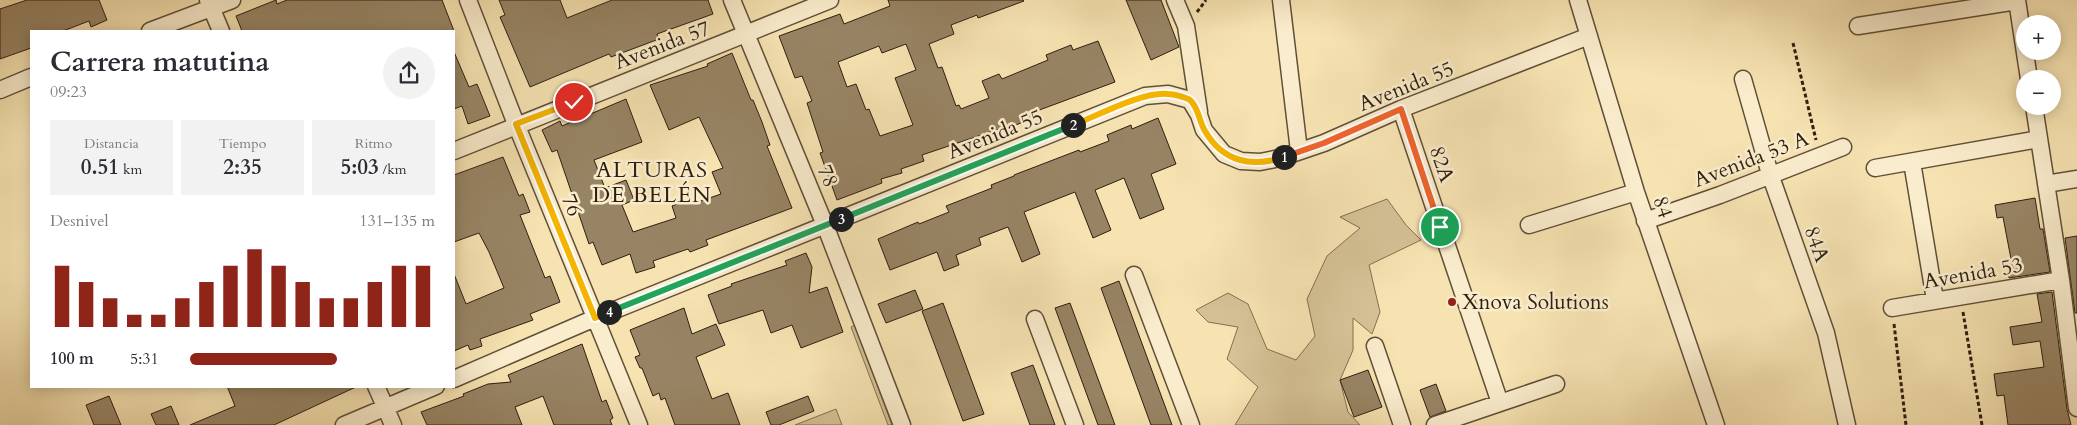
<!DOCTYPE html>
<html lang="es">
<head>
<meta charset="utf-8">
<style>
	body { margin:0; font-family:Cardo,serif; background:#f2f2f3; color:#2b2b33; height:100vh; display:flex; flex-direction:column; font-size:19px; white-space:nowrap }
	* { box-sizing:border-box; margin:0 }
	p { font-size:16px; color:#7c7c81 }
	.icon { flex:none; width:28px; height:28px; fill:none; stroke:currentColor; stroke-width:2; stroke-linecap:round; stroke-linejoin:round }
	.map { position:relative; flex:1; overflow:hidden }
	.drawer { position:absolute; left:30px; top:30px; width:425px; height:358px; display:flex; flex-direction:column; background:#fff; border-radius:0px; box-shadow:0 2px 12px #0003 }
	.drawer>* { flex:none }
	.controls { position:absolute; left:2016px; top:15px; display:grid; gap:10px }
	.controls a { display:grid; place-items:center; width:45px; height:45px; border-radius:50%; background:#fff; box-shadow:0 2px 12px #0003; font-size:25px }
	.pin { position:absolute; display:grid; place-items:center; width:42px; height:42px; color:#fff; margin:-21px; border:2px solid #fff; border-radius:50%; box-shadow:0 1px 5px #0007 }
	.km { position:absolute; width:25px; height:25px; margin:-12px; border-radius:50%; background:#222; color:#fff; font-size:14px; line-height:25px; text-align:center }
	.round { display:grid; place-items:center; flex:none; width:52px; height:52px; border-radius:26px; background:#f2f2f3 }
	.summary { display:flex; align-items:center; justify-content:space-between; height:85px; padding:0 20px }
	h1 { font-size:28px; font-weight:600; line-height:38px }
	.figures { display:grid; grid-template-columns:repeat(3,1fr); gap:8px; height:85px; padding:5px 20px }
	.figures div { display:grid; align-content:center; border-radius:0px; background:#f2f2f3; text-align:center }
	.figures b { font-size:21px; font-weight:600 }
	.figures small { font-size:14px; font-weight:400 }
	.figures p { font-size:14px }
	.chart { height:140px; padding:10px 20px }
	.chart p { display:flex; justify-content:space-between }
	.chart svg { width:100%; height:90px; margin-top:5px; stroke:#8f2418; stroke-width:6 }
	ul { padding:0 20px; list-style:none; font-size:16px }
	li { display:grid; grid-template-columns:80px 60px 1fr; align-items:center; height:38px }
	li i { height:12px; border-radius:6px; background:#8f2418 }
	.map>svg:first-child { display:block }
</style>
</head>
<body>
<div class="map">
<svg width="2077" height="425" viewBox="0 0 2077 425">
	<rect width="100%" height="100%" fill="#f7e3b2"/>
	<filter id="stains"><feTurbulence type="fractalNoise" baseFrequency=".004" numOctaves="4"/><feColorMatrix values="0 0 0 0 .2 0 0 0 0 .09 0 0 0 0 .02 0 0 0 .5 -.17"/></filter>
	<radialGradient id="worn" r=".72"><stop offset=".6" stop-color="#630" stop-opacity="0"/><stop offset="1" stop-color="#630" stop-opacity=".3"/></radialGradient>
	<path fill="#d5c296" stroke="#827053" d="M1387,199L1406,225L1421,240L1369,265L1380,312L1372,334L1353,318V350L1340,380L1348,412L1360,425H1235L1258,387L1227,359L1238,327L1208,322L1196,310L1228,293L1248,304L1267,349L1296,360L1315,336L1307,299L1327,256L1360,228L1340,217Z
		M855,325L892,425H888L851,327Z
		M836,409L842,425H795Z"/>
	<path fill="#978464" stroke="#2e1e10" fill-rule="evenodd" d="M27,0H99L107,20L91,27L89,21L63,31H31V48L0,59V9Z
		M276,0L277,4L287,0H442L454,31H242L236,16Z
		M499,0H560L567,18L612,0H708L713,14L657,34L659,39L611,57L609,54L530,87L500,17L505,15Z
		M888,0H1023L1024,1L978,18L977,15L951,25L954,34L929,44L938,68L942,67L956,106L959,105L961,109L989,98L982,81L999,74L1002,79L1048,60L1046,55L1071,45L1073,50L1098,41L1115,82L1034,112L1036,117L1003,130L1002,128L922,155L924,161L901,169L902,173L881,179L882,183L837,200L820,153L823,152L807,103L812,101L802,76L795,78L779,36L840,14L844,24L890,6ZM906,44L916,70L895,78L913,125L880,136L869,109L866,110L856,84L847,87L838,62L879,46L882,53Z
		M1126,0H1161L1179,47L1151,60Z
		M454,52L469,87L477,84L490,116L468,124L462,106L454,109Z
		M732,53L751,100H753L762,122L770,145L767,146L792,208L706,240L708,245L690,252L688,249L653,261L655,267L636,273L630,254L602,265L593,242L589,244L557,150L552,152L542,130L560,121L562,126L626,99L642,142L594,160L605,188L626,180L634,200L622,205L633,232L676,218L672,206L691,199L692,204L721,194L712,172L723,168L699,117L669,130L650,85L708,66L707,64Z
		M1158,118L1176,164L1151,174L1164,209L1140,219L1124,178L1095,190L1111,230L1093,238L1075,192L1024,212L1040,254L1022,262L1008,227L979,238L981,245L956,255L959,265L944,271L937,252L890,270L878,239L918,222L919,224L949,212L946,206L992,188L991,185L1014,176V175L1079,150L1080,152L1109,141L1107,135L1131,125L1132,129Z
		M503,157L519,196L523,194L530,212L520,215L545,278L550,276L560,302L530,314L533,320L480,339L482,346L470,350L468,345L454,351V274L466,304L504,288L489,252L479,233L454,242V175Z
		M2035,198L2040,229H2043L2050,272L2009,278L2006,260L2011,259L2003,217L1997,218L1995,205Z
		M2077,236V313H2075L2065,238Z
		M806,253L812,267L809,293L827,287L843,332L801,348L792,325L771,333L763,310L719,324L708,295L732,286L731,284L787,265L785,261Z
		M1119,281L1172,425H1151L1101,288Z
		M915,290L923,309L886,323L878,304Z
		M2052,292L2067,409L2071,425H2008L2004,395L1997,396L1994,374L2044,367L2040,341L2013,345L2010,327L2042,322L2037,294Z
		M943,303L984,414L963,421L922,311Z
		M1070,303L1115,425H1098L1055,308Z
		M684,308L692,334L716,324L725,345L696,357L712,399L728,393L740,425H675L665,398L661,400L659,393L653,396L642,368H640L635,357L640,355L630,330Z
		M582,344L602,402L606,400L613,418L610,420L612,425H554L543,396L515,407L522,425H427L421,412L464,396L463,394L488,384L511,382L508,375Z
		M1033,365L1055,425H1030L1011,373Z
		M1368,370L1382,407L1354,417L1340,380Z
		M1436,384L1446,411L1430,417L1420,390Z
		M227,386H358L274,425H190L235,406Z
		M109,396L121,425H94L86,405Z
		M808,396L814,411L779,425H771L766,412Z
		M171,406L179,425H156L151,414Z"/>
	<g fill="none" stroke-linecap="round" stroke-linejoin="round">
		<defs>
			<path id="minor" d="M208,0L221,31
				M468,0L516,124L639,425
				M732,0L825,225L902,425
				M1175,0L1186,26L1199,112
				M1281,0L1299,151
				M1578,0L1636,192L1716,425
				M2017,0L2029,79
				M1858,26L2017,1
				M150,31L232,0
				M1743,79L1770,174L1826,333L1847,425
				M0,90L31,77
				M2034,106L2061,280L2077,408
				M1401,109L1500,403
				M454,151L830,0
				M1912,162L1935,300
				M1875,168L2039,139
				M2046,184L2077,179
				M1645,221L1720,195L1843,147
				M1529,225L1636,192
				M1134,275L1191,425
				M1892,308L2061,280
				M1035,319L1075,425
				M1375,346L1402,425
				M454,379L595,318L1145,96L1168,94L1190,100L1199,115L1204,130L1224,154L1241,161L1260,162L1280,158L1324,143L1401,109L1589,36
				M376,386L393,425
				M344,425L436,386
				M1435,425L1556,384"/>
		</defs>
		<use href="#minor" stroke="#604f38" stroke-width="19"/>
		<path stroke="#2e1e10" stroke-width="3" stroke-dasharray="4 2.5" stroke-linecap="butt" d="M1197,12L1206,0
			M1793,43L1816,140
			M1963,312L1982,425
			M1894,324L1906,425"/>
		<use href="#minor" stroke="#faedcd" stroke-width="16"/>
	</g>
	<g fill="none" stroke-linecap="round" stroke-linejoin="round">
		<defs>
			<path id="split-1" d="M1284,157L1324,143L1401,109L1440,227"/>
			<path id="split-2" d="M1073,125C1097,116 1143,91 1168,94C1173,94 1185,97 1190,100C1199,108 1199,122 1205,131C1223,162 1252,168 1284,157"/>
			<path id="split-3" d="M841,219L1073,125"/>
			<path id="split-4" d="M609,312L841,219"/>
			<path id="split-5" d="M574,102L516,124L595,318L609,312"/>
		</defs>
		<use href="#split-1" stroke="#fff" stroke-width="10"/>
		<use href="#split-2" stroke="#fff" stroke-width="10"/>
		<use href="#split-3" stroke="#fff" stroke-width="10"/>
		<use href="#split-4" stroke="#fff" stroke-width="10"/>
		<use href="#split-5" stroke="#fff" stroke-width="10"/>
		<use href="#split-1" stroke="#f0652b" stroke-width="6"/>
		<use href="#split-2" stroke="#f5b400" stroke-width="6"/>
		<use href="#split-3" stroke="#22a559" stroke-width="6"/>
		<use href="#split-4" stroke="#22a559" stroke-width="6"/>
		<use href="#split-5" stroke="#f5b400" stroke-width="6"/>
	</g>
	<circle fill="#8f2418" stroke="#faedcd" stroke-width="2" cx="1452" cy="302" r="5"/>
	<g text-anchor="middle" stroke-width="5" stroke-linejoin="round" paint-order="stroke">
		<g font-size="21" fill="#2e1e10" stroke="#faedcd">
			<text transform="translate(662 45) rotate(-21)" y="7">Avenida 57</text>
			<text transform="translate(1406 86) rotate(-22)" y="7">Avenida 55</text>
			<text transform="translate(995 134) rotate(-22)" y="7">Avenida 55</text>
			<text transform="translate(1751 159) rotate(-21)" y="7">Avenida 53 A</text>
			<text transform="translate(1442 164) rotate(71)" y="7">82A</text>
			<text transform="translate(828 176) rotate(67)" y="7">78</text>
			<text transform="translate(572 205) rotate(68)" y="7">76</text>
			<text transform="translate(1663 207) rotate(71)" y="7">84</text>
			<text transform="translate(1817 244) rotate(70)" y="7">84A</text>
			<text transform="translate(1973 273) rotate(-10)" y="7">Avenida 53</text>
		</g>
		<g font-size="21" fill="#2e1e10" stroke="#faedcd" text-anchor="start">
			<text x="1462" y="309">Xnova Solutions</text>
		</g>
		<g font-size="22" letter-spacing="1" fill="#2e1e10" stroke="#faedcd">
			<text x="652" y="177">ALTURAS<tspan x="652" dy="25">DE BELÉN</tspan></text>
		</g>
	</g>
	<rect width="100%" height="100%" filter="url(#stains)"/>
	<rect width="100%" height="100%" fill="url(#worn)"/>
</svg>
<div class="controls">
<a>+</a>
<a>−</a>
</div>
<div class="pin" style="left:1440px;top:227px;background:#1e9e55"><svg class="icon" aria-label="arrive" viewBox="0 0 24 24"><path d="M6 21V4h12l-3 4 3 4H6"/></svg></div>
<div class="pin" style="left:574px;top:102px;background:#d93025"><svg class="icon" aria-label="check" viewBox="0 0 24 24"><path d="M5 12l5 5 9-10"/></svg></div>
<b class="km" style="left:1284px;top:157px">1</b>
<b class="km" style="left:1073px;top:125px">2</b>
<b class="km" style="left:841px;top:219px">3</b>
<b class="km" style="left:609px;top:312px">4</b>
<section class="drawer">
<div class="summary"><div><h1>Carrera matutina</h1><p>09:23</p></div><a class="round"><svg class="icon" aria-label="share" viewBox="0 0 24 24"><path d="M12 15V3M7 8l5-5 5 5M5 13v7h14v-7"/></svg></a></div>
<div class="figures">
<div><p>Distancia</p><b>0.51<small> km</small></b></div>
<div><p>Tiempo</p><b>2:35</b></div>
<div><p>Ritmo</p><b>5:03<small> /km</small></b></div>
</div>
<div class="chart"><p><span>Desnivel</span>131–135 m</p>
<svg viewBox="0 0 160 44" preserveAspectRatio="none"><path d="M5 44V14M15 44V22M25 44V30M35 44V38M45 44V38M55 44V30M65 44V22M75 44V14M85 44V6M95 44V14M105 44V22M115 44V30M125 44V30M135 44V22M145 44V14M155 44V14"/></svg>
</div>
<ul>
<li><b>100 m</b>5:31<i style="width:60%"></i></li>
</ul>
</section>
</div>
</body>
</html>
